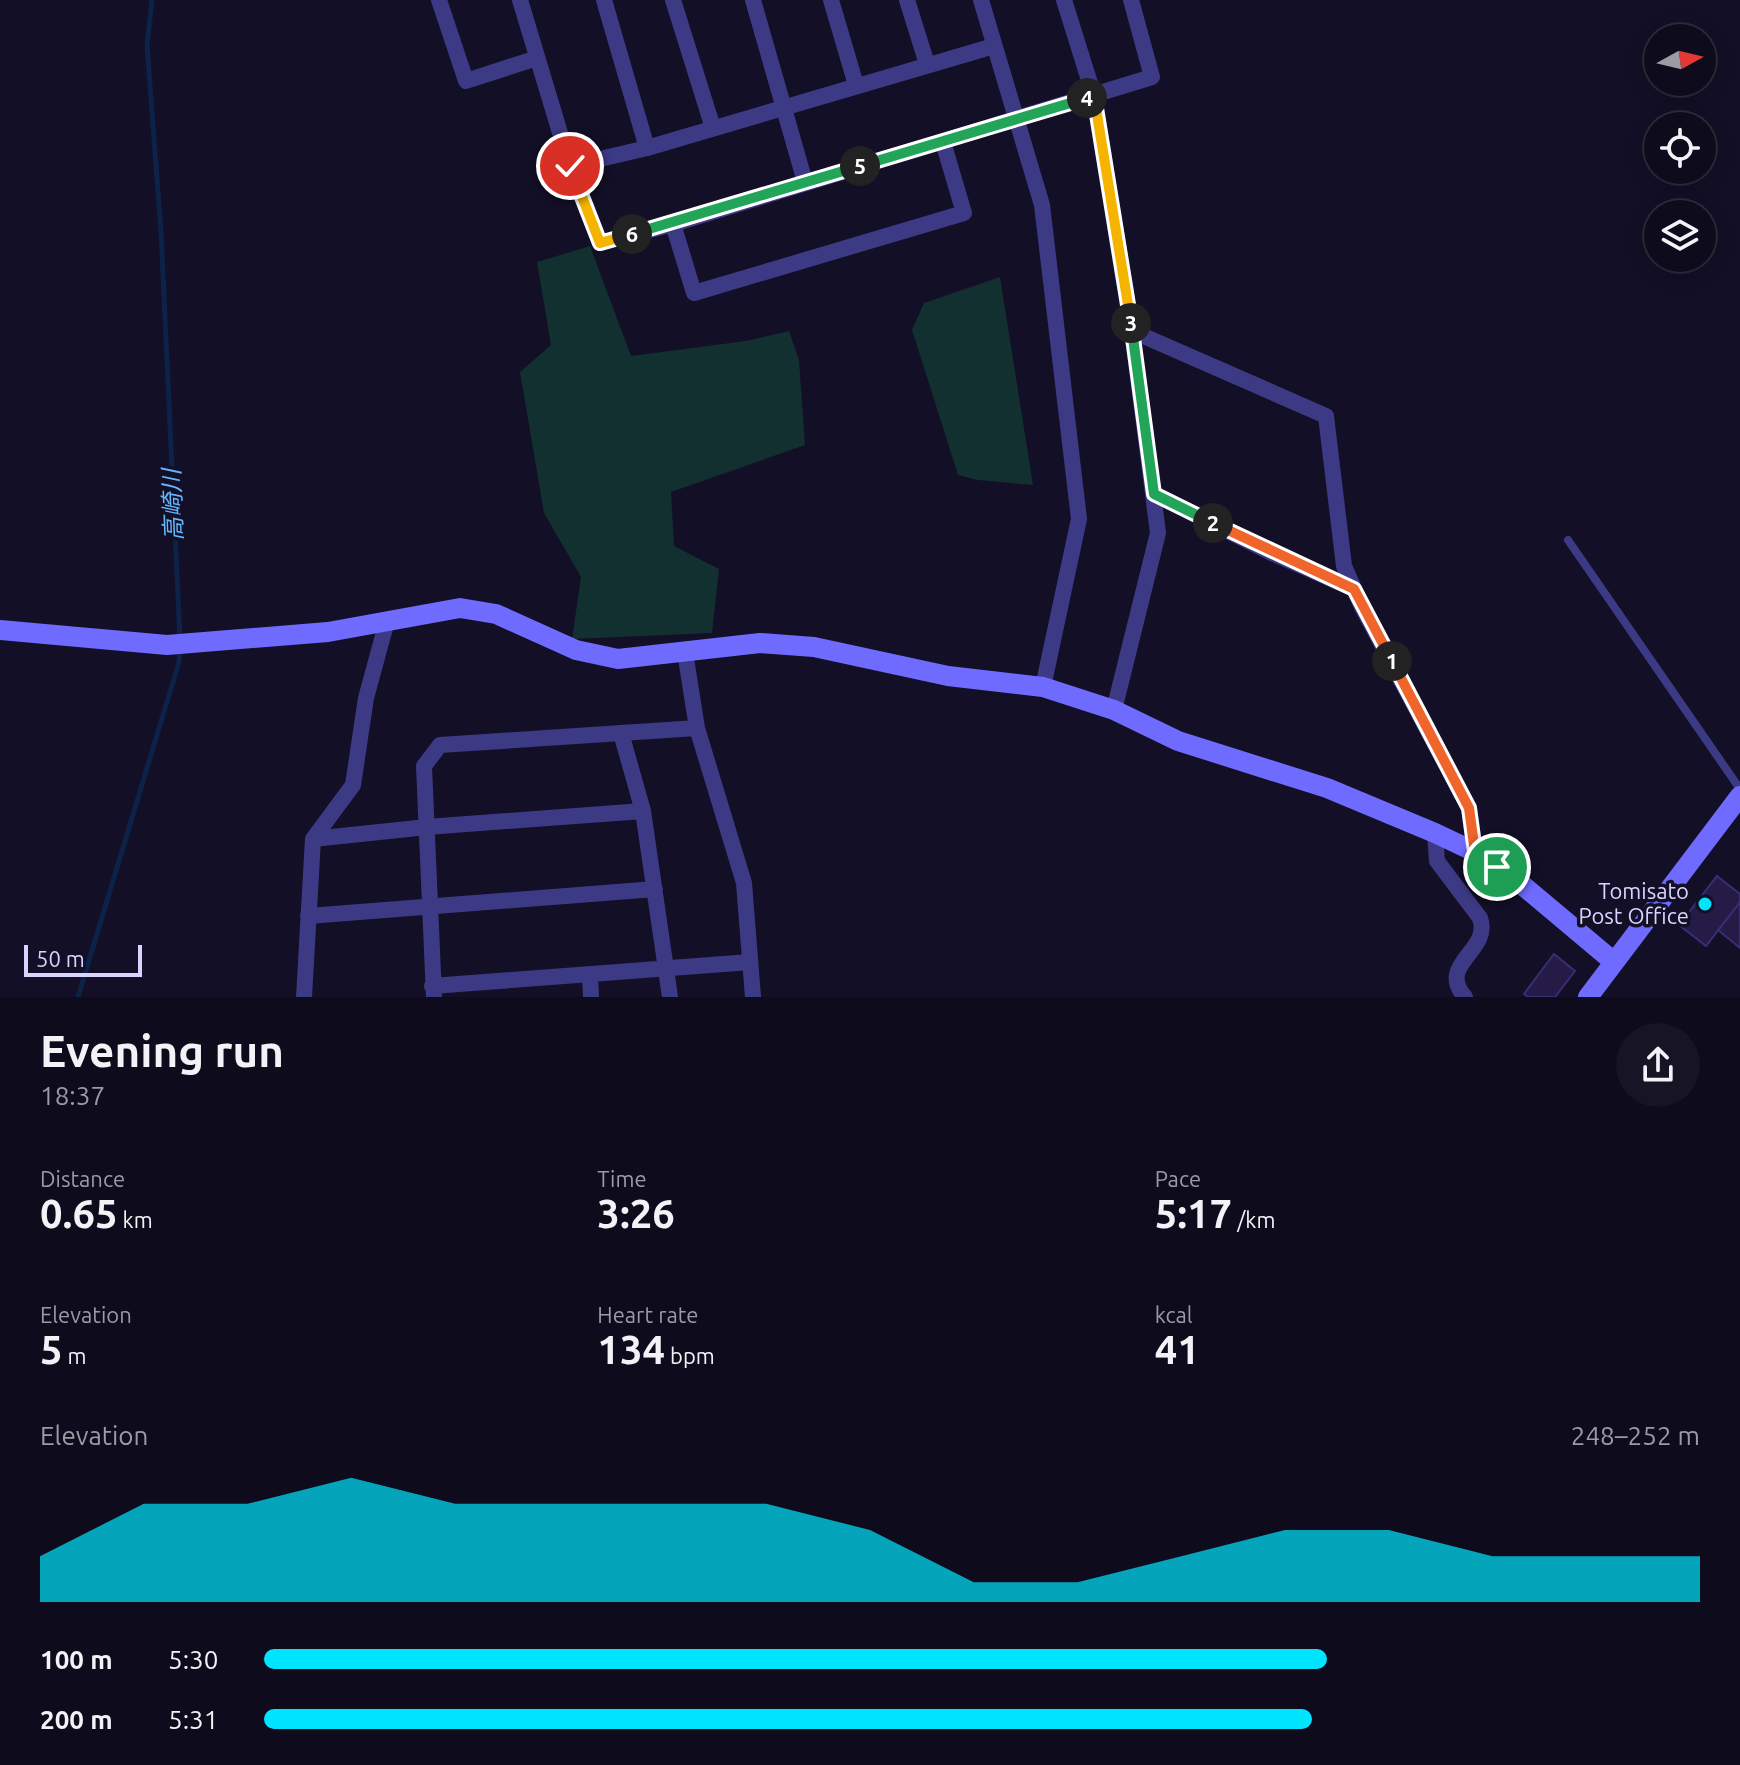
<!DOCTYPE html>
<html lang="en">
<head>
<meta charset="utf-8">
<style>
	body { margin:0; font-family:Ubuntu,"Noto Sans JP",sans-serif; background:#171425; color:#f1f3f6; height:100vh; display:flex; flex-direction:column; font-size:30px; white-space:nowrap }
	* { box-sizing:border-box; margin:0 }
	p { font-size:26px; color:#9b9ba3 }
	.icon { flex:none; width:44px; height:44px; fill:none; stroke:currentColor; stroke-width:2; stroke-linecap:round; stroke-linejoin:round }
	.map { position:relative; height:997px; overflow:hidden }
	.details { display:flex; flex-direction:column; background:#0e0b1c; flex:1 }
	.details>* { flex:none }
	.needle { width:52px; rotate:82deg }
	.fabs { position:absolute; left:1644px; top:24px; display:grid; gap:16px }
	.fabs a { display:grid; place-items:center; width:72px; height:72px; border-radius:50%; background:#0e0b1c; box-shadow:0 4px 20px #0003,0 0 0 2px #2e2b3b; font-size:40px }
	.scale { position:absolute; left:24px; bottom:20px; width:118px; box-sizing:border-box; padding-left:8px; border:4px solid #d9d4ff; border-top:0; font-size:22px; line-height:28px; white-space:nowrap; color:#d9d4ff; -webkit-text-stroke:6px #130f26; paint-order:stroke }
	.pin { position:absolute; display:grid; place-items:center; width:68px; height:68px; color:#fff; margin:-34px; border:4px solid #fff; border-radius:50%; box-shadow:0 2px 8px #0007 }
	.km { position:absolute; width:40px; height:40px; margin:-20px; border-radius:50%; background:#222; color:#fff; font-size:22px; line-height:40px; text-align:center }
	.round { display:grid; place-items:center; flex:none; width:84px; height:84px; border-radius:42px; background:#171425 }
	.head { display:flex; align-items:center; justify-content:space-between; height:136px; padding:0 40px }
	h1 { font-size:44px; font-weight:600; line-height:60px }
	.stats { display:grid; grid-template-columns:repeat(3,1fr); gap:12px; height:136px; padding:8px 40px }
	.stats div { display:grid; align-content:center }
	.stats b { font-size:40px; font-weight:600 }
	.stats small { font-size:22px; font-weight:400 }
	.stats p { font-size:22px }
	.chart { height:224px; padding:16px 40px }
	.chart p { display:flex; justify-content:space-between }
	.chart svg { width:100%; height:144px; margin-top:8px; fill:#00e5ff; opacity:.7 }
	ul { padding:0 40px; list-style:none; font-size:26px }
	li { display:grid; grid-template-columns:128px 96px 1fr; align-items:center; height:60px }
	li i { height:20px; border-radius:10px; background:#00e5ff }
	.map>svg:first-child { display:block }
</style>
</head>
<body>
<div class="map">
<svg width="1740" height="997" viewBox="0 0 1740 997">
	<rect width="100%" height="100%" fill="#130f26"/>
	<path fill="#12302f" d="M590,246L631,356L746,341L789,331L799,360L805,445L671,492L674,546L719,569L712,633L572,639L581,577L544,513L520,372L551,345L537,262Z
		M1000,277L1033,485L978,480L958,475L912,330L924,303Z"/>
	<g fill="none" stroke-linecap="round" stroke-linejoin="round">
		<path stroke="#0c2248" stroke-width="5" d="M152,0L147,45L161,232L180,639
			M78,997L179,662L180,649"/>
	</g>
	<path fill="#241b47" stroke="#3b2d73" stroke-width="2" d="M1717,876L1740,894V902L1706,946L1679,925Z
		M1740,902V948L1718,930Z
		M1554,954L1575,971L1555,997H1528L1524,994Z"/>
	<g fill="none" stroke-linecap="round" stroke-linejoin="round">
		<path stroke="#3d3a85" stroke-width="8" d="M1568,540L1740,789"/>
		<path stroke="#3d3a85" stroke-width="16" d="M439,0L466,81L537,58
			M520,0L570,166L600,243L673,224L1152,77L1131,0
			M604,0L647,148
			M673,0L713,128
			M753,0L805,182
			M831,0L856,85
			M907,0L927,64
			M981,0L1042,205L1079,519L1043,687
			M1064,0L1094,96L1132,331L1158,533L1114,710
			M570,166L647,148L994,46
			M673,224L694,293L964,213L943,142
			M1132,331L1326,416L1344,566L1362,607L1469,808L1475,852
			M1154,494L1274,554L1354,589
			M685,652L697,728L744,883L753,997
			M621,733L643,811L670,997
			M1435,833L1437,861L1480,918C1492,951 1436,964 1465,997
			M313,839L427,827L643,811
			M308,916L655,889
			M590,974L591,997
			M432,986L750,962
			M304,997L313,839L353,785L366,698L387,621
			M434,997L424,766L440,745L697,728"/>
		<path stroke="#6f6bff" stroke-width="20" d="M0,630L167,645L328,632L460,608L496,614L576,650L618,659L760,643L814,647L948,676L1043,687L1114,710L1178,741L1327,788L1435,833L1475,852L1521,884L1614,962
			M1588,997L1740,796"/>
	</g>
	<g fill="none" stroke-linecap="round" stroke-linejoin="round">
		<defs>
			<path id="split-1" d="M1392,661L1469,808L1475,852L1497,867"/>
			<path id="split-2" d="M1213,523L1354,589L1392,661"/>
			<path id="split-3" d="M1131,323L1154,494L1213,523"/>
			<path id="split-4" d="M1087,98L1094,96L1131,323"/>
			<path id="split-5" d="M860,166L1087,98"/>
			<path id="split-6" d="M632,234L860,166"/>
			<path id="split-7" d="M570,166L600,243L632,234"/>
		</defs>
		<use href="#split-1" stroke="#fff" stroke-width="16"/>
		<use href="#split-2" stroke="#fff" stroke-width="16"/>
		<use href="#split-3" stroke="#fff" stroke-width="16"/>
		<use href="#split-4" stroke="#fff" stroke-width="16"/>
		<use href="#split-5" stroke="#fff" stroke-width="16"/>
		<use href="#split-6" stroke="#fff" stroke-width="16"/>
		<use href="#split-7" stroke="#fff" stroke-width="16"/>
		<use href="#split-1" stroke="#f0652b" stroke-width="10"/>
		<use href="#split-2" stroke="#f0652b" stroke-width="10"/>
		<use href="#split-3" stroke="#22a559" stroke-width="10"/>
		<use href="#split-4" stroke="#f5b400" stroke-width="10"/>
		<use href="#split-5" stroke="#22a559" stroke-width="10"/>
		<use href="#split-6" stroke="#22a559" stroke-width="10"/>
		<use href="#split-7" stroke="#f5b400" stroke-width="10"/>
	</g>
	<circle fill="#00e5ff" stroke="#130f26" stroke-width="3" cx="1705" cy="904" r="8"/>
	<g text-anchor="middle" stroke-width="7" stroke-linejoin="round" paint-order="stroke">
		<g font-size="22" fill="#d9d4ff" stroke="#130f26" text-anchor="end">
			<text x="1689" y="899">Tomisato<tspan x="1689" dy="25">Post Office</tspan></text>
		</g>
		<g font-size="24" font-style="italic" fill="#62b6ff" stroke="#130f26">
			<text transform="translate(173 505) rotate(-92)" y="8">高崎川</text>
		</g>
	</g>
</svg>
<div class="fabs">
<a><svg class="needle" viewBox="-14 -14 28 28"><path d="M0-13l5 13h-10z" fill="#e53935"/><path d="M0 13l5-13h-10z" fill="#9b9ba3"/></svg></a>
<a><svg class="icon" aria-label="locate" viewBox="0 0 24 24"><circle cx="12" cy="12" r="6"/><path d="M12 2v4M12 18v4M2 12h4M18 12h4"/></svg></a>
<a><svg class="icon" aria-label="layers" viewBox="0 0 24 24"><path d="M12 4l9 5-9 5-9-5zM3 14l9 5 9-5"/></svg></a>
</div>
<div class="scale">50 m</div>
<div class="pin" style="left:1497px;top:867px;background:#1e9e55"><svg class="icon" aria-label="arrive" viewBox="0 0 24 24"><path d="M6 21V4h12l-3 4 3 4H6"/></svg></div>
<div class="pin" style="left:570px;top:166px;background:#d93025"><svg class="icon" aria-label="check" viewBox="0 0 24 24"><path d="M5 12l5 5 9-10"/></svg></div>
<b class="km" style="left:1392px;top:661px">1</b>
<b class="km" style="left:1213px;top:523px">2</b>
<b class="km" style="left:1131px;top:323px">3</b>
<b class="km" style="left:1087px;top:98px">4</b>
<b class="km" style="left:860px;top:166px">5</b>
<b class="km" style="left:632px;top:234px">6</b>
</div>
<section class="details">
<div class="head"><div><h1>Evening run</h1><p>18:37</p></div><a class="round"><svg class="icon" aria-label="share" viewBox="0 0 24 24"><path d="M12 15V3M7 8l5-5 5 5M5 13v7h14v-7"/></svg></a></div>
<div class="stats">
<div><p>Distance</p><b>0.65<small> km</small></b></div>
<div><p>Time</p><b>3:26</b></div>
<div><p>Pace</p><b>5:17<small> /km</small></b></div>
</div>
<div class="stats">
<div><p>Elevation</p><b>5<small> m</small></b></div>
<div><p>Heart rate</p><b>134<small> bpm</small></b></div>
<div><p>kcal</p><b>41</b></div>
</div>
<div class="chart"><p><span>Elevation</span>248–252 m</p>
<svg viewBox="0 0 160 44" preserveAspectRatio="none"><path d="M0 44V30L10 14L20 14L30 6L40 14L50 14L60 14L70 14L80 22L90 38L100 38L110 30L120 22L130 22L140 30L150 30L160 30V44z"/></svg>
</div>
<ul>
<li><b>100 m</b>5:30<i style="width:74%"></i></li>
<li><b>200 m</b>5:31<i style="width:73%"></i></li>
</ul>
</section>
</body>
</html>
